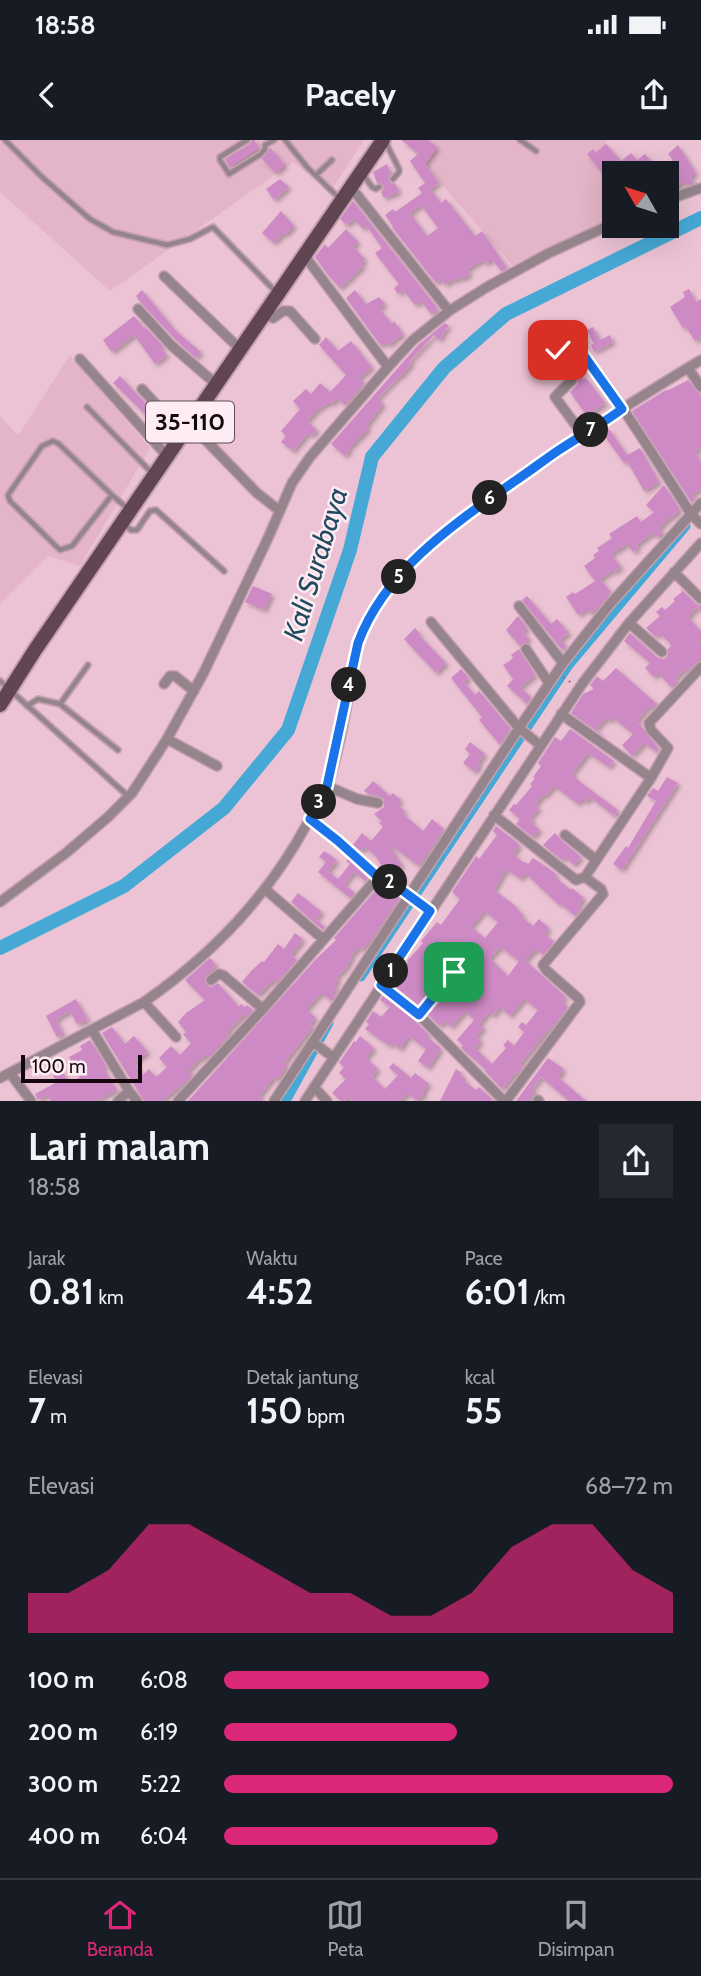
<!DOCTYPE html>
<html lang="id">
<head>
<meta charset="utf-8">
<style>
	body { margin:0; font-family:Cabin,sans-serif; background:#242831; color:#f1f3f6; height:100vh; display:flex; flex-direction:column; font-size:26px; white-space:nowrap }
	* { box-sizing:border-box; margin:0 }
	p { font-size:23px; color:#9ea1a6 }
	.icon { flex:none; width:38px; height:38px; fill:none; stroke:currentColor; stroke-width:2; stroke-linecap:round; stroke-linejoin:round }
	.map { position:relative; height:961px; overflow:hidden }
	.sheet { display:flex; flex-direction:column; background:#171b24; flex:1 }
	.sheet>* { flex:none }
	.needle { width:46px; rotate:309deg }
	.controls { position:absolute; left:602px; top:21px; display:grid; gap:14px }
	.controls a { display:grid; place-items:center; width:77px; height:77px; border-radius:0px; background:#171b24; box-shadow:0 7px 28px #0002; font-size:35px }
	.scale { position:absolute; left:21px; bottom:18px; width:121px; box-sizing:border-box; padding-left:7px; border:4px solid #14070d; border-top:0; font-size:19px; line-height:24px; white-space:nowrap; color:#14070d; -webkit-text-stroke:5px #fdecf3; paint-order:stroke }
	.pin { position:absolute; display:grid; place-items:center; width:60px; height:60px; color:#fff; margin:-30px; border-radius:14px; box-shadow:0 4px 10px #0006 }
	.km { position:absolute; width:35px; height:35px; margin:-18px; border-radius:50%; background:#222; color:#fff; font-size:19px; line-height:35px; text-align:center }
	.round { display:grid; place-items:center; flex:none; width:74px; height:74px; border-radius:0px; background:#242831 }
	.overview { display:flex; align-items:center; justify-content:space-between; height:119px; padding:0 28px }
	h1 { font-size:38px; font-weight:800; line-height:52px }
	.metrics { display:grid; grid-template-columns:repeat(3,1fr); gap:10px; height:119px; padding:7px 28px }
	.metrics div { display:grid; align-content:center }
	.metrics b { font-size:35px; font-weight:800 }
	.metrics small { font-size:19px; font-weight:400 }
	.metrics p { font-size:19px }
	.chart { height:196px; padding:14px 28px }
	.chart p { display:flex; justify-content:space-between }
	.chart svg { width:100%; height:126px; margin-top:7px; fill:#db2777; opacity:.7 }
	ul { padding:0 28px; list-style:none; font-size:23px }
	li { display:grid; grid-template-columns:112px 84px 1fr; align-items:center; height:52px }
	li i { height:18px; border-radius:9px; background:#db2777 }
	.status { display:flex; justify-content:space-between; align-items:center; height:49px; padding:0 35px; background:#171b24; direction:ltr }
	.status svg { height:19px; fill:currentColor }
	header { display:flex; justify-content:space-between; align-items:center; height:91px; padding:0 28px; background:#171b24; font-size:32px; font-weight:800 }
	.tabs { display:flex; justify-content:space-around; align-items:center; height:98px; border-top:2px solid #363941; background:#171b24; font-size:19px; color:#9ea1a6 }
	.tabs a { display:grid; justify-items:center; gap:4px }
	.tabs .on { color:#db2777 }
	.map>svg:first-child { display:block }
</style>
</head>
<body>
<div class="status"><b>18:58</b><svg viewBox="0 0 49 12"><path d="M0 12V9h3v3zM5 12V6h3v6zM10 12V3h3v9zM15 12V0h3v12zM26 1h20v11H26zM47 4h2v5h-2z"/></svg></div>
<header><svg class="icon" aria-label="back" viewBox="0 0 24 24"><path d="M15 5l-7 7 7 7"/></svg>Pacely<svg class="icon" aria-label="share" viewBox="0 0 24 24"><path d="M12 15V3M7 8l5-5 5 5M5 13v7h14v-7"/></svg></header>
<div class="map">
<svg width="701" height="961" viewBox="0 0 701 961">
	<defs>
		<filter id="shadow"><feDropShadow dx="3" dy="3" stdDeviation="2" flood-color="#0004"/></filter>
	</defs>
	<rect width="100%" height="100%" fill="#ecc3d4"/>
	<path fill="#e4b4c8" d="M0,0H364L330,52L293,22L110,151L0,52Z
		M403,0H605L624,33H614V81L513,126Z
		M70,215L150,308L80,426L48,416L0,464V276L18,296Z"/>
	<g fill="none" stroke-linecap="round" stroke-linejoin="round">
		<path stroke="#46a8d5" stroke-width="9" d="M361,837L569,525L686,386
			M286,961L329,883"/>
		<path stroke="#46a8d5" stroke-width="14" d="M0,808L124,746L224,668L288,590L350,410L372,317L444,228L506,174L701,78"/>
	</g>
	<path fill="#ce8ac5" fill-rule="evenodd" filter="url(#shadow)" d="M252,0H254L259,8L230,27L225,19L250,4Z
		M401,0H428L437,7L425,24L439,43L430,49L441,63L446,59L475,96L482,91L507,128L501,131L492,119L486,124L483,120L467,129L470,134L463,139L461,137L454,141L453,139L445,145L441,139L436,143L392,87L393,86L385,75L393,69L395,72L422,53L418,48L425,43L410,21L419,13ZM421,65L438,88L427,96L410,73Z
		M606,4L621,21L631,13L637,20L645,14L658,30L673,20L668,14L678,5L696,33L690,37L694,43L687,45L684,41L674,50L672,48L667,52V33H614V48L587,14L593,9L595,13Z
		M270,8L285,25L276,33L262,19Z
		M387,24L391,34L388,37L389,41L391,44L395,43L399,52L384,58L381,52L384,48L383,45L377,43L373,32Z
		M280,39L289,47L274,60L266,49Z
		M353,61L438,169L431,174L421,161L415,165L403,150L398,154L394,148L399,144L375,113L382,108L366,85L363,89L354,79L347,85L340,79Z
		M281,71L294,86L285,95L283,93L274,103L262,93Z
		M346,89L358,102L353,107L365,119L361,124L363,126L340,148L329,136L315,117L325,104L328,108Z
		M689,149L696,162L701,159V197L695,201L686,187L683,188L670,167L685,157L683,152Z
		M142,150L176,191L201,212L196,218L177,201L141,163L136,156Z
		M355,150L366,164L379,157L385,164L379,168L392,184L394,181L403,194L388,205L386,202L381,206L346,158Z
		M134,176L144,188L145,187L163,206L161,208L167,215L155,224L134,195L112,212L103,200Z
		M445,183L449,186L443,193L444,194L439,200L434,195L410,221L412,223L405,231L400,237L399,236L378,258L383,264L366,286L369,288L348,309L350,310L345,316L331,304L418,205Z
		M593,187L600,200L610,195L613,202L594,212L591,205L594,204L587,190Z
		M326,197L338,211L351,201L372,227L359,238L364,243L345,265L337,258L332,264L329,262L316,271L307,281L317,290L312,296L308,293L293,311L281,302L286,296L281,291L300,269L293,261L306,249L311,254L320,243L330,252L346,235L319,205Z
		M568,217L583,240L586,238L605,263L587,276L570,252L578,244V238L574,234L570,233L567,229L563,232L558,224Z
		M120,236L164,283L157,289L145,277L146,275L113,243Z
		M688,240L701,256V308L695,311L701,322V349L692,354L695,359L692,363L632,271L664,251L671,249Z
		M609,289L627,315L640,308L659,342L644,351L627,321L624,323L603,294Z
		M664,345L680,370L671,378L670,377L659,388L663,393L657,397L653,393L636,405L638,408L633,412L627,404L611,414L621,427L615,432L613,430L600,439L611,452L598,468L590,473L587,469L578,475L566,457L573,452L574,454L580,451L595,441L584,426L595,418L593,415L599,411L597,408L612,398L609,394L637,376L641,382L654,372L646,365Z
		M253,446L272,454L264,470L245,462Z
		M680,448L696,464L701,466V471L697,467L688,477L701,491V497L698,501L701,505V517L687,532L685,529L674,539L677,541L671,547L658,533L654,537L645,528L650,523L624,501L630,493L658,518L664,519L667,517L668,509L671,506L669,502L659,493L656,497L646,488L660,476L656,472L662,467L665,470L675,461L673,459L682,452Z
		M527,456L551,484L557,479L569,493L560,500L566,506L562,510L522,460Z
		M518,476L527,488L523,492L529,499L520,506L506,490Z
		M415,488L420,494L419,495L446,523L436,533L404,499Z
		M519,509L535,535L520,547L531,557L527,564L507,546L513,539L503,525L511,520L513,517L511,515Z
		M616,528L657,564L652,569L649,566L637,581L659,609L657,612L644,603L632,616L622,605L633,594L612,577L609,581L606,578L596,589L608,599L571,573L583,554L594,549L590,545L597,536L603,541Z
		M461,529L469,538L464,542L475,555L479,551L510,588L500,605L479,580L482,577L451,538Z
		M570,589L614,621L609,627L588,613L572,634L580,642L618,670L614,676L590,657L586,662L582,659L578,664L554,646L545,656L544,654L535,665L539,668L530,678L533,680L532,683L540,690L533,697L516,684L520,679L509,670L514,664L516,665L532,646L530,644L535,638L533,637L541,626L538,623L555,597L561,601Z
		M470,602L485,614L478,622L480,624L475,632L463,623L470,614L465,609Z
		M667,637L678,643L622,730L613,724L626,706L628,708L656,661L647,656L653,648L658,651Z
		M373,641L390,656L393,653L401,660L397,664L405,671L403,674L423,691L432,679L444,689L419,726L389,704L402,726L395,731L404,738L401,741L386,733L375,715L364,707L361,711L353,705L362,693L371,701L383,687L379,683L382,681L374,674L384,667V660L380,656L368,654L364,651Z
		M496,686L520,705L513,714L524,723L525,722L528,724L533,718L551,730L557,735L555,737L571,750L572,748L584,758L578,766L581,769L575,776L561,764L559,765L525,733L521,739L506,729L494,750L513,764L523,775L522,777L533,786L539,779L549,788L544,794L554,801L543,815L536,809L525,820L566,857L562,861L568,867L549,891L548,890L520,924L523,926L518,933L516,932L503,948H501L485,931L486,930L461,908L463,905L457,900L474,880L465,871L451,887L445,881L440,886L428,875L461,834L459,828L451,819L445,817L441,820L439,826L445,832L418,865L392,844L408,822L407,821L423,803L421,801L437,782L441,785L460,759L452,752L475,718L476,716L479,719L497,695L493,691ZM484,771L498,782L485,798L471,787ZM500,807L519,821L508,836L490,818ZM524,859L538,870L526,885L522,882L518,887L524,892L514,906L508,900L503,905L506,908L492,924L475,908L481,901L476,896L484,888L479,884L489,872L493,876L500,867L510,876Z
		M555,693L561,700L581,717L574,725L565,717L562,720L543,705Z
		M324,711L337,720L328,731L338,739L350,724L346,721L348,719L368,738L365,741L356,733L355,735L353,733L344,744L355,753L350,758L318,732L326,722L319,717Z
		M380,745L388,748L400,757L373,797L362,810L359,807L351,816L352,818L347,825L348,826L336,837L339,840L334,845L337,848L332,853L335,855L332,861L321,853L306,869L316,878L310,884L313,886L284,923L287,925L282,931L283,932L277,939L274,937L259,956L264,961H188L316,819L336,800L334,798Z
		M298,753L322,772L316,779L325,787L323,790L291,762Z
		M295,793L303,799L291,815L297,820L276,843L273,840L258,855L242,842L251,831L262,821L264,822L278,804L284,809Z
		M210,818L216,825L205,837L206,845L211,847L218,843L239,867L241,864L245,867L247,865L253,870L247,876L244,874L227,892L229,895L209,917L207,914L202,919L200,918L188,931L192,935L188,940L161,961H144L102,893L112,887L125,904L134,896L148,912L134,923L143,935L149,929L156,937L167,927L159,918L171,906L180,915L191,903L183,894L186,892L178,882L186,873L205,860L185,840Z
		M383,856L414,880L429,895L427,897L441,908L428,928L418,921L426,909L409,896L400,909L392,903L390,906L365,889L369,884L366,882L373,871L381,877L390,867L380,860Z
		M76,859L88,880L77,884L70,871L56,879L63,894L57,897L46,876Z
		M360,896L374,908L366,918L378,929L372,936L385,949L398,935L389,928L393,923L411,938L415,933L429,944L424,950V954L417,961L407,953L400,961H354L349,957L345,961H341L332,953L346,939L339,933L344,927L339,923L354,901L356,902Z
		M90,900L106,926L103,928L117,950L95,961H51L47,955L38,960L35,954L57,942L53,936L62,931L69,943L80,937L69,917L82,910L80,906Z
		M548,918L564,929L558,937L586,961H569L541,937L532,949L535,951L528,961H516Z
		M456,929L462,933L460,936L466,939L465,942L476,950L479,947L492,959L490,961H440Z"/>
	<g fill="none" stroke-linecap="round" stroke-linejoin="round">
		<defs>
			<path id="service" d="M5,0L42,37L75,66L90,79L113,92L167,105L190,99L213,87L276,152
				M247,0L220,17V20L229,34L261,14L265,9V5L274,0
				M285,0L307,27L339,58
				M520,0L536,11
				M386,3L399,29V32L393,39
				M363,34L372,47L376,49L379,47
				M316,35L332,20
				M87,267L153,334
				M112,355L59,304L53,301L42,306L8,355L10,361L60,410L72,406L112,355L128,369
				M124,384L131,390H137L150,371L156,370L224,431
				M0,541L128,656
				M60,564L88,525
				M27,566L38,559L60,564L118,610"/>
			<path id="minor" d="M350,46L449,171
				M667,60L701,48
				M304,115L388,227
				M164,136L240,209
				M138,169L172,206L216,244
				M264,174L273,178L283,171H290L315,199
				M558,210L573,206C591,213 674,348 691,374L701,384
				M80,219L167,316
				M688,228L701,247
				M572,240L555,257L583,295
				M142,249L183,294
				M189,283L257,353L280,371
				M674,432L701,459
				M519,466L563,523
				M431,482L519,588L540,605
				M629,483L662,512
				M526,509L549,543
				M164,544L170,536H175L194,551
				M167,599L217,626
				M651,638L668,608L651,590L649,583L701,527
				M327,646L357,659L378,663
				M494,675L576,740L585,737L651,638L561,574
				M310,679L338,701L378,737
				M565,695L595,719
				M266,750L323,799
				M0,762L66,713L108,677L132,653L167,599L204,532L268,398L292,343L310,317L388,227L413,200L449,171L487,147L549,113L614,83
				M211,840L219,834L223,835L263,869
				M381,845L419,875L504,961
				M144,862L176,897
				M419,875L454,832L446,824
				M92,890L129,951L137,961
				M313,902L334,918
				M10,933L31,961
				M0,938L144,862C212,815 269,755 308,682C315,670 323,657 328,644C342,602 349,548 358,504C384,430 453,384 514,342C575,299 637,258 701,220
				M314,947L327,961
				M538,960L539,961
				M118,961L129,951
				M178,961L263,869L378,737L391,742L430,771
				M274,961L519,588L563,523L610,464L701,363
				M305,961L582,544L629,483L701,403
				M506,961L580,862L579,859L546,830L543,825L603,754L601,749L585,737"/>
			<path id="primary" d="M0,565L35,510L383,0"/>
		</defs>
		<use href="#service" stroke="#c5a1b0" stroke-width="8"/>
		<use href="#minor" stroke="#c5a1b0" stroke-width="12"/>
		<use href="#primary" stroke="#c5a1b0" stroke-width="18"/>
		<path stroke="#8e717d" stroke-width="2" stroke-dasharray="2 5" stroke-linecap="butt" d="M563,537L573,544"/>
		<use href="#service" stroke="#95848b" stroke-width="4.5"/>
		<use href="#minor" stroke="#95848b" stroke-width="9"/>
		<use href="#primary" stroke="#624552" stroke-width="14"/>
	</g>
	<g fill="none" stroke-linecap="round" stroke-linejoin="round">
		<defs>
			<path id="route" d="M454,832L419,875L381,845L430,771L391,742L378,737L338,701L310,679L327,646L358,503C385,430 454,384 515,341C530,331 544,320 559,310C580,296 602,284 622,269L580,210L573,206L558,210"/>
		</defs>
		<use href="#route" stroke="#fff" stroke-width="14"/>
		<use href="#route" stroke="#1a73e8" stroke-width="9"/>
	</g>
	<g text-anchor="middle" stroke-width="5" stroke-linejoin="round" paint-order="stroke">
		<rect fill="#fdecf3" stroke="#5a4c52" stroke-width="2" x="146" y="261.5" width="88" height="41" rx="5"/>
		<g font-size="24" font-weight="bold" fill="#14070d">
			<text x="190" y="290">35-110</text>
		</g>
		<g font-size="28" font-style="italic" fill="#214a5e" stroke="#fdecf3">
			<text transform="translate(315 424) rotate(-73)" y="10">Kali Surabaya</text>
		</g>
	</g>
</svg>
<div class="controls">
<a><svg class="needle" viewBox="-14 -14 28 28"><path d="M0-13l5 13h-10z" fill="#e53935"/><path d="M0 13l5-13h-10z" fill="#9ea1a6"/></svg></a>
</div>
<div class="scale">100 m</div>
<div class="pin" style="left:454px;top:832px;background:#1e9e55"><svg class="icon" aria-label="arrive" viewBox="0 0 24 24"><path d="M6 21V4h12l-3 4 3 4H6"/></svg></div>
<div class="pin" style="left:558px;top:210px;background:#d93025"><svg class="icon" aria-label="check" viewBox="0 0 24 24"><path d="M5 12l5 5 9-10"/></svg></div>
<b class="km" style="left:391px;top:831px">1</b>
<b class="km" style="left:390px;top:742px">2</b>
<b class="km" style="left:319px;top:662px">3</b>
<b class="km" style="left:349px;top:545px">4</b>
<b class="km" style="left:399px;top:437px">5</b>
<b class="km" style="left:490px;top:358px">6</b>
<b class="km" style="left:591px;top:290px">7</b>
</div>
<section class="sheet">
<div class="overview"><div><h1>Lari malam</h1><p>18:58</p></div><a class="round"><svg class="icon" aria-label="share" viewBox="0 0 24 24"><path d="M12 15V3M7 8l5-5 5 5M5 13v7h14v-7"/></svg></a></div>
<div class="metrics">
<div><p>Jarak</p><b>0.81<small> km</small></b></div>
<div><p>Waktu</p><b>4:52</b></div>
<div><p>Pace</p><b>6:01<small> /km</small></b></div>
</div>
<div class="metrics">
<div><p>Elevasi</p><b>7<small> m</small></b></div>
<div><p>Detak jantung</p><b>150<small> bpm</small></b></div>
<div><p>kcal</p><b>55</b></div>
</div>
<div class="chart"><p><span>Elevasi</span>68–72 m</p>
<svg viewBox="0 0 160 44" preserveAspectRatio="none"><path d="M0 44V30L10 30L20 22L30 6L40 6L50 14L60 22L70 30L80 30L90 38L100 38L110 30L120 14L130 6L140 6L150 22L160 30V44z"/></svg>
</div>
<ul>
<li><b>100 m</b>6:08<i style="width:59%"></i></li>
<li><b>200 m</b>6:19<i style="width:52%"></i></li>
<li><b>300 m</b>5:22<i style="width:100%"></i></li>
<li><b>400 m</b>6:04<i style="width:61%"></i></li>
</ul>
</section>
<nav class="tabs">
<a class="on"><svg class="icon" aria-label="home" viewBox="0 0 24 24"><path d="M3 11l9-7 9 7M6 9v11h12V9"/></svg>Beranda</a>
<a><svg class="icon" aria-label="map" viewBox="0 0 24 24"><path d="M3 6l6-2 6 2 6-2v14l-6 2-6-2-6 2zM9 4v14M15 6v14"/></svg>Peta</a>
<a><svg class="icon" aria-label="saved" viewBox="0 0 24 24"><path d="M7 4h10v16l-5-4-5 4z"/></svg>Disimpan</a>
</nav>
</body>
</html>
